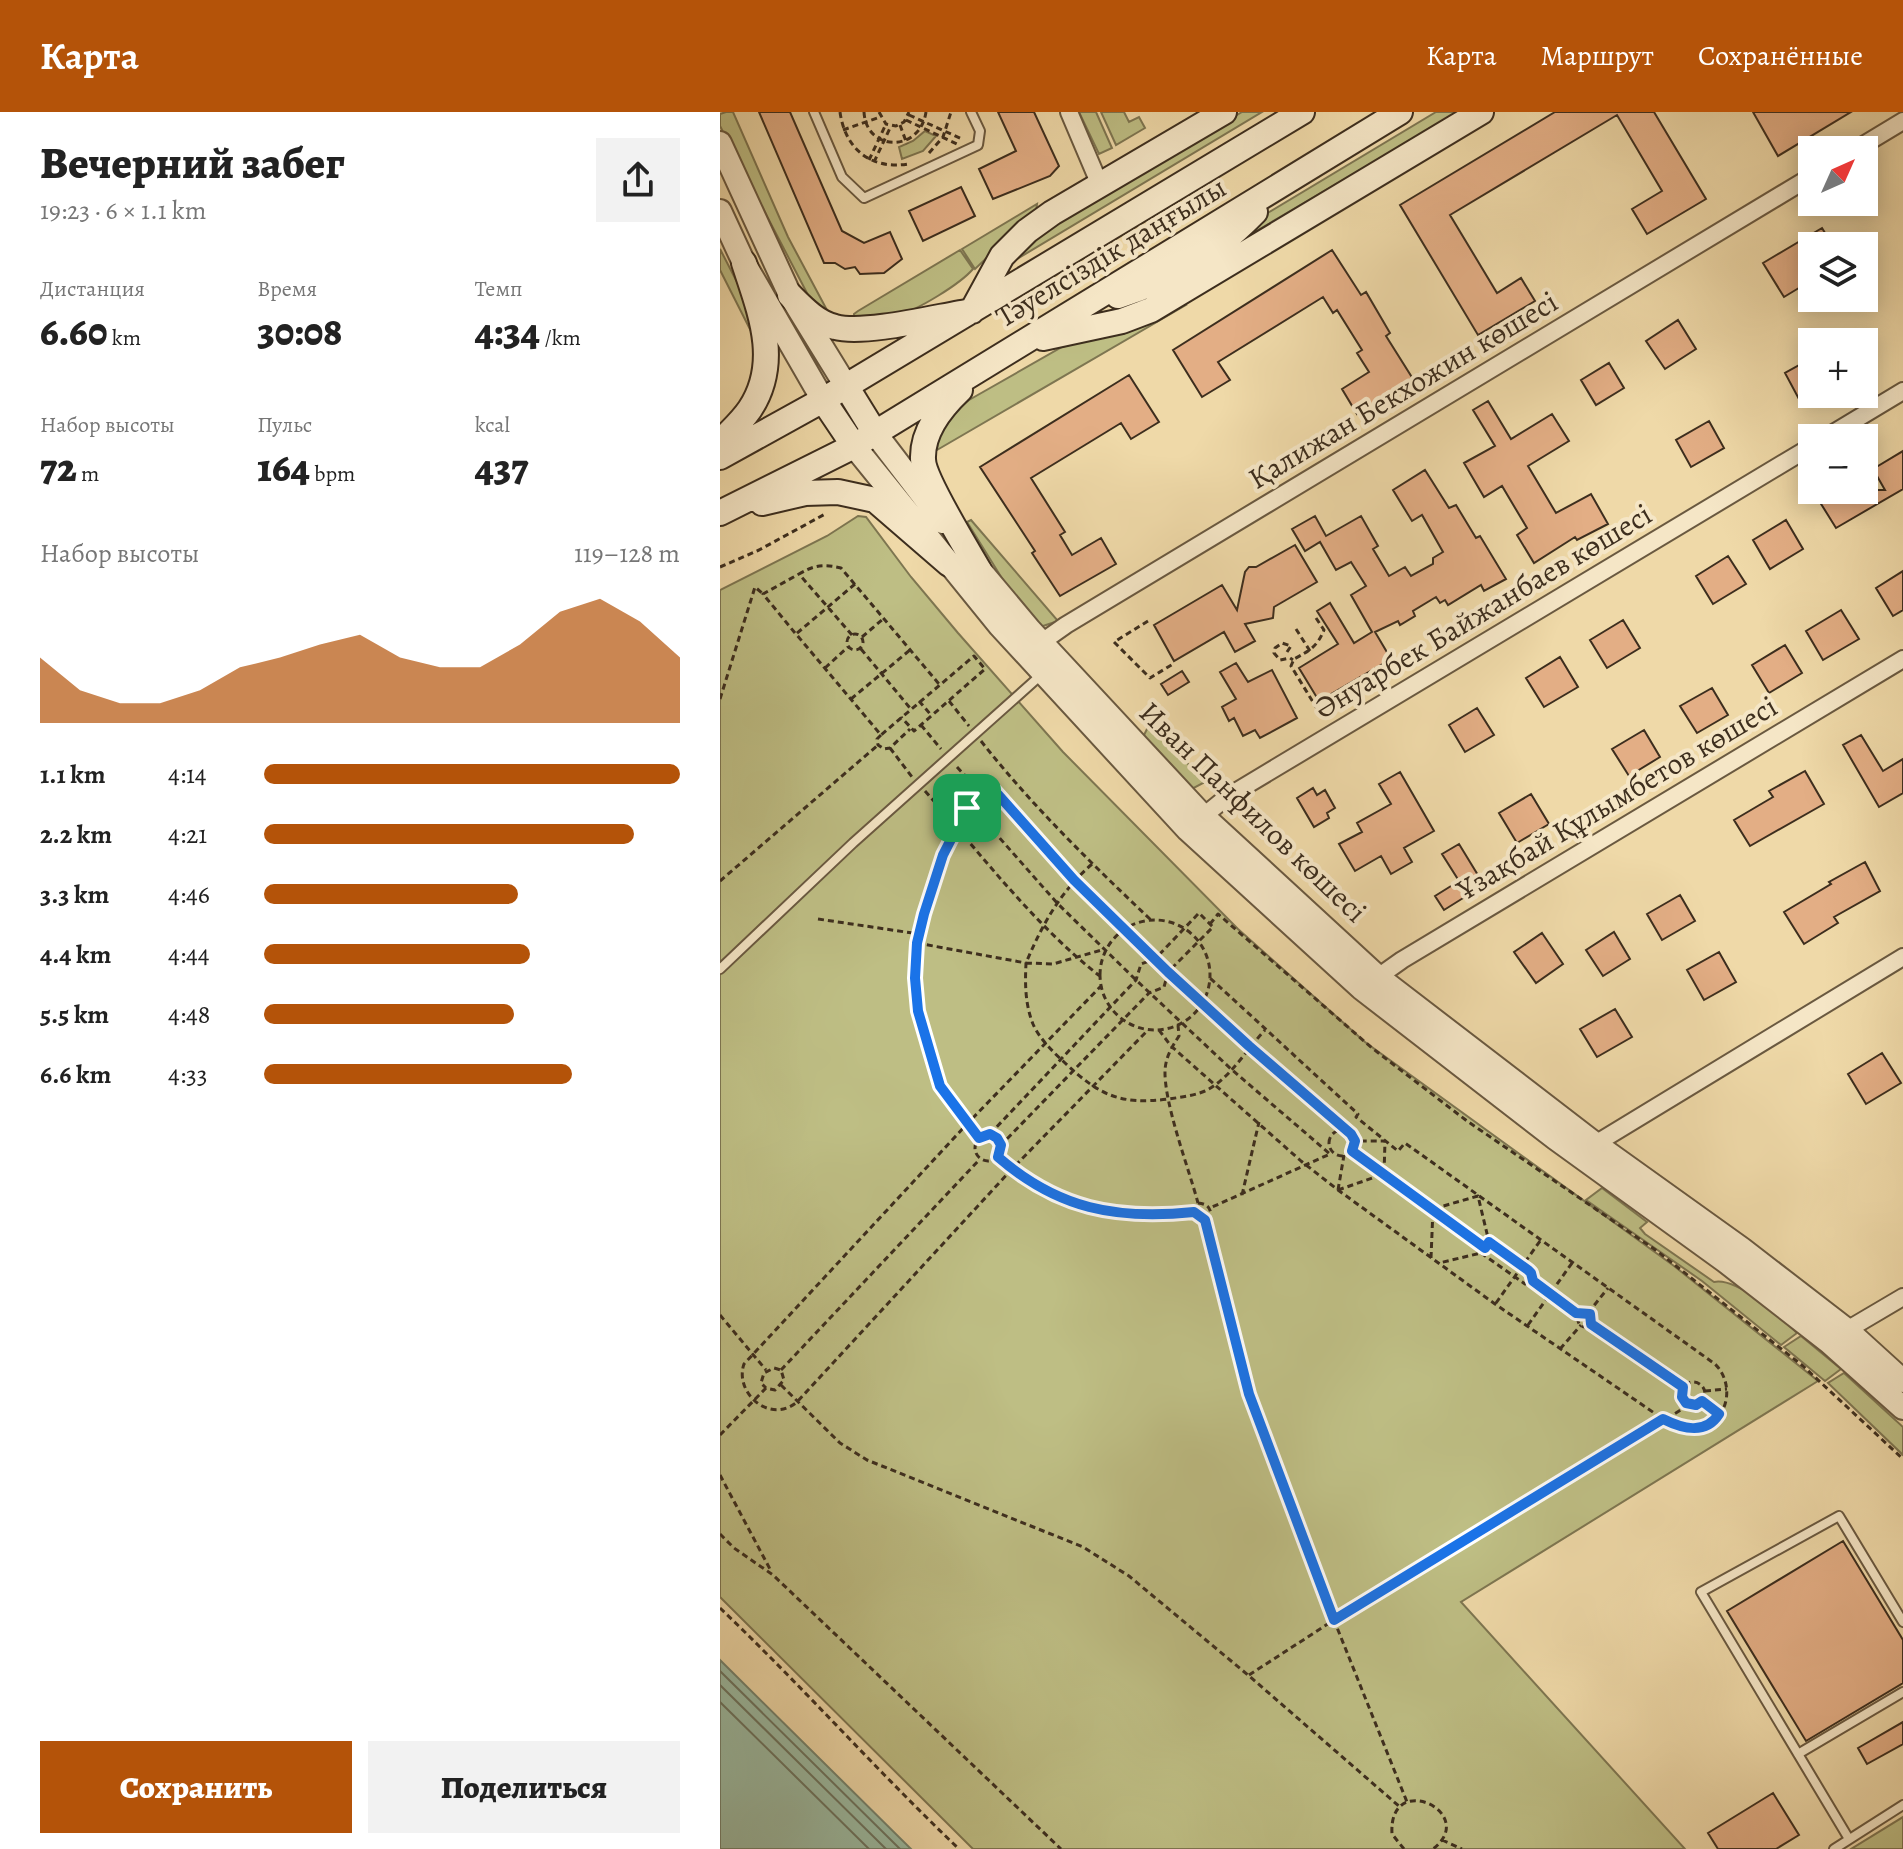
<!DOCTYPE html>
<html lang="ru">
<head>
<meta charset="utf-8">
<style>
	body { margin:0; font-family:Alegreya,serif; background:#f2f2f2; color:#222; height:100vh; display:flex; flex-direction:column; font-size:30px; white-space:nowrap }
	* { box-sizing:border-box; margin:0 }
	p { font-size:26px; color:#767676 }
	.icon { flex:none; width:44px; height:44px; fill:none; stroke:currentColor; stroke-width:2; stroke-linecap:round; stroke-linejoin:round }
	.map { position:relative; flex:1; overflow:hidden }
	.details { display:flex; flex-direction:column; background:#fff; width:720px }
	.details>* { flex:none }
	.needle { width:52px; rotate:45deg }
	.controls { position:absolute; left:1078px; top:24px; display:grid; gap:16px }
	.controls a { display:grid; place-items:center; width:80px; height:80px; border-radius:0px; background:#fff; box-shadow:0 4px 20px #0003; font-size:40px }
	.pin { position:absolute; display:grid; place-items:center; width:68px; height:68px; color:#fff; margin:-34px; border-radius:16px; box-shadow:0 4px 12px #0006 }
	.round { display:grid; place-items:center; flex:none; width:84px; height:84px; border-radius:0px; background:#f2f2f2 }
	.summary { display:flex; align-items:center; justify-content:space-between; height:136px; padding:0 40px }
	h1 { font-size:44px; font-weight:800; line-height:60px }
	.figures { display:grid; grid-template-columns:repeat(3,1fr); gap:12px; height:136px; padding:8px 40px }
	.figures div { display:grid; align-content:center }
	.figures b { font-size:40px; font-weight:800 }
	.figures small { font-size:22px; font-weight:400 }
	.figures p { font-size:22px }
	.chart { height:224px; padding:16px 40px }
	.chart p { display:flex; justify-content:space-between }
	.chart svg { width:100%; height:144px; margin-top:8px; fill:#b45309; opacity:.7 }
	.cta { display:flex; gap:16px; margin-top:auto; padding:16px 40px }
	.cta a { flex:1; height:92px; border-radius:0px; background:#b45309; color:#fff; font-size:32px; font-weight:800; line-height:92px; text-align:center }
	.cta a+a { background:#f2f2f2; color:#222 }
	ul { padding:0 40px; list-style:none; font-size:26px }
	li { display:grid; grid-template-columns:128px 96px 1fr; align-items:center; height:60px }
	li i { height:20px; border-radius:10px; background:#b45309 }
	header { display:flex; align-items:center; gap:48px; box-sizing:border-box; height:112px; padding:0 40px; background:#b45309; color:#fff }
	header strong { font-size:38px }
	nav { display:flex; gap:44px; margin-inline-start:auto; font-size:28px }
	main { display:flex; flex:1; min-height:0 }
	.map>svg:first-child { display:block }
</style>
</head>
<body>
<header>
<strong>Карта</strong>
<nav><a>Карта</a><a>Маршрут</a><a>Сохранённые</a></nav>
</header>
<main>
<section class="details">
<div class="summary"><div><h1>Вечерний забег</h1><p>19:23 · 6 × 1.1 km</p></div><a class="round"><svg class="icon" aria-label="share" viewBox="0 0 24 24"><path d="M12 15V3M7 8l5-5 5 5M5 13v7h14v-7"/></svg></a></div>
<div class="figures">
<div><p>Дистанция</p><b>6.60<small> km</small></b></div>
<div><p>Время</p><b>30:08</b></div>
<div><p>Темп</p><b>4:34<small> /km</small></b></div>
</div>
<div class="figures">
<div><p>Набор высоты</p><b>72<small> m</small></b></div>
<div><p>Пульс</p><b>164<small> bpm</small></b></div>
<div><p>kcal</p><b>437</b></div>
</div>
<div class="chart"><p><span>Набор высоты</span>119–128 m</p>
<svg viewBox="0 0 160 44" preserveAspectRatio="none"><path d="M0 44V24L10 34L20 38L30 38L40 34L50 27L60 24L70 20L80 17L90 24L100 27L110 27L120 20L130 10L140 6L150 13L160 24V44z"/></svg>
</div>
<ul>
<li><b>1.1 km</b>4:14<i style="width:100%"></i></li>
<li><b>2.2 km</b>4:21<i style="width:89%"></i></li>
<li><b>3.3 km</b>4:46<i style="width:61%"></i></li>
<li><b>4.4 km</b>4:44<i style="width:64%"></i></li>
<li><b>5.5 km</b>4:48<i style="width:60%"></i></li>
<li><b>6.6 km</b>4:33<i style="width:74%"></i></li>
</ul>
<div class="cta"><a>Сохранить</a><a>Поделиться</a></div>
</section>
<div class="map">
<svg width="1183" height="1737" viewBox="0 0 1183 1737">
	<rect width="100%" height="100%" fill="#efd9a8"/>
	<filter id="stains"><feTurbulence type="fractalNoise" baseFrequency=".0025" numOctaves="4"/><feColorMatrix values="0 0 0 0 .2 0 0 0 0 .09 0 0 0 0 .02 0 0 0 .5 -.17"/></filter>
	<radialGradient id="worn" r=".72"><stop offset=".6" stop-color="#630" stop-opacity="0"/><stop offset="1" stop-color="#630" stop-opacity=".3"/></radialGradient>
	<path fill="#bebe84" stroke="#7e7651" stroke-width="2" d="M6,0H13L68,125L108,200L88,183L0,14V2Z
		M359,0H376L392,36L379,42Z
		M381,0H404L409,10L419,5L425,16L396,33Z
		M522,0H542L287,153L316,123Z
		M716,0H739L504,138L536,108Z
		M205,19L216,24L203,39L182,47L179,35L193,29Z
		M317,92L316,99L255,157L242,137Z
		M0,137L35,205L39,235L0,158Z
		M240,138L253,157C240,172 198,198 178,203C165,206 148,205 134,206V202L138,199Z
		M462,190L466,193L217,338L219,318L232,301L249,288L342,235L428,210Z
		M138,404L146,405L191,465L238,521L343,640L518,817L645,930L954,1154L1098,1269L741,1490L965,1737H253L0,1485V478L107,424Z
		M251,408L338,509L320,515L288,476L247,410Z
		M430,611L485,670L468,679L421,629Z
		M882,1076L927,1110L920,1116L925,1122L994,1170C1017,1165 1061,1205 1077,1221L1061,1233L982,1169L866,1088Z
		M1081,1224L1121,1257L1105,1269L1064,1235Z
		M1124,1261L1183,1315V1343L1108,1271Z
		M1183,1705V1737H1131Z"/>
	<path fill="#9bbba3" stroke="#75836e" stroke-width="2" d="M0,1548L191,1737H0Z"/>
	<g fill="none" stroke-linecap="round" stroke-linejoin="round">
		<path stroke="#6c7460" stroke-width="2" d="M0,1559L180,1737
			M0,1573L166,1737
			M0,1590L149,1737"/>
	</g>
	<path fill="#e3ae85" stroke="#3d2e1e" stroke-width="2" d="M39,0H70L122,119L144,131L170,120L182,147L164,161L140,162L135,155L125,157L115,151H104Z
		M278,0H314L339,54L330,64L273,87L259,57L296,39Z
		M835,0H934L986,87L927,122L912,97L942,79L897,3L730,103L777,181L801,166L815,189L758,223L680,93Z
		M1033,0H1131L1058,44Z
		M241,75L255,104L203,129L189,99Z
		M1102,116L1113,134H1092V168L1064,185L1043,151Z
		M612,138L641,183L646,180L670,221L666,224L693,267L637,302L622,277L649,260L637,241L642,238L617,198L613,201L603,185L498,250L510,268L482,285L453,238Z
		M958,208L976,237L945,257L926,229Z
		M1092,246V283L1080,289L1065,261Z
		M889,251L904,276L876,293L861,268Z
		M409,263L439,310L411,327L401,311L311,366L345,420L340,423L352,443L381,426L396,452L340,484L312,441L315,439L260,355Z
		M768,289L791,327L832,302L849,329L808,354L836,401L871,382L888,412L857,428L855,425L814,451L797,423L807,416L782,374L764,385L744,351L775,334L753,298Z
		M989,309L1004,336L971,355L956,328Z
		M1183,339V377L1116,416L1098,387L1113,378H1165L1153,357Z
		M705,358L729,396L736,393L756,426L760,424L786,467L764,479L761,473L728,493L725,488L720,491L716,485L693,499L695,504L680,513L678,509L655,520L671,547L599,589L579,556L618,532L597,499L610,491L634,531L652,520L631,483L646,474L631,450L616,458L600,430L585,439L572,417L595,404L606,424L641,404L658,434L653,437L669,464L685,455L691,464L713,452V446L723,440L702,403L692,409L673,378Z
		M1066,408L1083,437L1050,457L1033,428Z
		M575,433L597,470L554,495L553,506L525,512L535,529L515,540L504,520L454,549L434,513L502,473L517,498L525,460L529,455H536Z
		M1008,444L1026,472L993,492L976,464Z
		M1183,459V498L1173,504L1156,476Z
		M1121,498L1139,527L1103,548L1086,519Z
		M903,508L920,536L887,556L870,528Z
		M1065,533L1082,561L1049,581L1032,553Z
		M840,545L858,575L824,595L806,566Z
		M516,551L528,570L552,558L577,606L540,626L535,618L523,624L514,606L509,609L502,595L516,587L500,560Z
		M462,559L469,570L448,583L441,572Z
		M992,576L1008,603L977,621L960,594Z
		M757,596L774,623L745,640L729,613Z
		M924,618L940,645L909,664L892,637Z
		M1141,623L1163,659L1183,647V681L1159,695L1123,633Z
		M1085,659L1104,692L1030,734L1014,708L1053,685L1049,679Z
		M680,660L714,719L684,736L692,750L671,762L661,744L635,759L619,732L642,720L637,711L671,692L659,672Z
		M593,676L597,683L605,678L615,696L607,701L609,706L594,715L577,686Z
		M811,682L829,712L797,731L779,701Z
		M739,732L764,773L724,798L715,784L739,769L722,742Z
		M1145,750L1160,779L1114,805L1118,811L1084,832L1064,800L1111,772L1109,770Z
		M960,783L975,809L942,828L927,802Z
		M894,820L910,847L883,864L866,838Z
		M822,821L843,852L816,871L794,840Z
		M999,840L1016,870L984,888L967,858Z
		M895,897L912,925L877,945L860,917Z
		M1162,941L1181,971L1146,992L1128,962Z
		M1123,1429L1183,1528V1571L1086,1629L1007,1499Z
		M1183,1610V1632L1147,1652L1138,1636Z
		M1053,1681L1079,1723L1056,1737H998L988,1721Z"/>
	<g fill="none" stroke-linecap="round" stroke-linejoin="round">
		<defs>
			<path id="service" d="M94,0L122,65L144,86L258,33L260,19L251,0
				M0,857L133,731L321,563
				M1078,1642L1183,1580
				M1129,1727L981,1480L1119,1404L1183,1510
				M1114,1737L1183,1693"/>
			<path id="minor" d="M349,0L380,73
				M1135,38L1183,9
				M1105,326L1183,279
				M312,537L346,513L1092,64
				M475,711L507,685L1092,334
				M651,870L682,848L1183,547
				M867,1037L1183,845
				M1127,1218L1183,1185"/>
			<path id="tertiary" d="M0,31L70,183L126,274
				M0,99L24,151L103,288
				M155,321L223,410
				M134,334L280,514L468,718L641,876L835,1026L1005,1149L1109,1230L1183,1296
				M248,444L310,518L483,704L658,865L874,1031L1022,1137L1127,1218L1183,1269"/>
			<path id="secondary" d="M70,183C83,196 97,211 115,215C146,223 219,204 252,199L282,144L307,119L332,101L504,0
				M398,184C454,166 494,142 535,100
				M323,226L402,209L431,198L761,0
				M126,274L155,321
				M240,278C221,296 202,319 203,347C203,366 247,437 259,458
				M103,288L134,334
				M0,330C10,320 22,309 30,297C61,250 40,200 24,151
				M0,345L103,288L582,0
				M42,391L85,381L118,380L155,388L229,452
				M0,401L134,334L680,0"/>
		</defs>
		<use href="#service" stroke="#6a5940" stroke-width="12"/>
		<use href="#minor" stroke="#6a5940" stroke-width="20"/>
		<use href="#tertiary" stroke="#6a5940" stroke-width="26"/>
		<use href="#secondary" stroke="#3d2e1e" stroke-width="28"/>
		<path stroke="#3d2e1e" stroke-width="3" stroke-dasharray="6 4" stroke-linecap="butt" d="M120,0C125,37 151,58 188,52
			M144,0C146,40 200,41 206,0
			M159,0L166,12L176,14L184,10L189,0
			M189,3L242,27
			M186,8L237,32
			M180,13L187,32
			M123,18L160,5
			M209,41L223,25L231,0
			M149,48L166,12
			M154,50L171,14
			M0,455L39,438L107,401
			M135,472L76,522L161,623L254,544L265,557L194,619L181,605
			M596,506L604,518C597,535 589,539 574,547L571,554L596,595L632,574
			M428,509L394,530L430,566L453,552
			M576,517L590,539
			M75,521L43,482L79,462
			M127 530a8 8 0 1 1 16 0a8 8 0 1 1-16 0Z
			M132,523L79,462C94,453 104,452 121,456L219,572
			M142,525L163,507
			M141,537L190,596
			M567,540L571,534L562,531L555,536L554,541L560,548L570,546L573,548
			M105,556L128,535
			M0,587L35,475L43,482
			M131,587L190,538
			M199,589L211,603
			M229,589L249,614
			M201,613L221,637
			M161,623L157,627L158,633L164,637L170,636L190,617
			M261,629C312,694 372,752 432,809
			M170,636L192,665
			M237,655L250,669L245,679L247,689L337,791L416,868L511,957L610,1042L490,1096
			M250,669L260,665L265,668L354,768L448,860L624,1018
			M205,679C262,743 313,812 381,865
			M372,752C340,780 322,813 306,851L333,852L385,837
			M0,769L158,633
			M98,807L199,822
			M380 863a55 55 0 1 1 110 0a55 55 0 1 1-110 0Z
			M490,812L498,802L652,936L747,1009L937,1139L1083,1254L1183,1347
			M197,831L306,851C305,872 305,892 313,912C319,926 333,940 344,950C380,984 400,993 449,987C461,985 473,984 485,979C509,968 527,937 545,918
			M382,873L247,1012L24,1252C14,1280 49,1313 77,1290L292,1057L428,918
			M458,913L459,924C452,935 446,944 445,958C444,992 469,1057 478,1091L474,1100L479,1106L485,1108L529,1282L614,1508L687,1690
			M439,918L451,934L581,1049L618,1078L775,1192L943,1307C954,1313 965,1319 978,1316C1008,1311 1016,1273 995,1252L685,1031L678,1039L636,1005L638,1002L490,866
			M609 1031a13 13 0 1 1 26 0a13 13 0 1 1-26 0Z
			M270,1022L416,868L421,852L435,847L479,801L493,815L448,860L444,875L429,881L281,1033
			M255 1036a13 13 0 1 1 26 0a13 13 0 1 1-26 0Z
			M259,1026L220,974L198,899L195,866L197,831L211,778L223,743L247,696H254L273,679
			M632,1039L764,1136
			M278,1045C339,1097 396,1109 474,1100
			M618,1078L664,1062L665,1029H635
			M618,1078L624,1043
			M522,1083L539,1010
			M478,1091C486,1092 489,1094 491,1101L485,1108
			M761,1141L805,1172L813,1169L811,1161L769,1130
			M711,1146L713,1097L758,1084L769,1130L761,1141L719,1151
			M813,1169L860,1203
			M776,1191L820,1129
			M868,1201L888,1176
			M858 1208a7 7 0 1 1 14 0a7 7 0 1 1-14 0Z
			M0,1203L46,1258
			M871,1212L963,1275
			M808,1213L852,1151
			M840,1237L861,1213
			M61,1258L260,1047
			M961 1282a12 12 0 1 1 24 0a12 12 0 1 1-24 0Z
			M61,1273L120,1331L147,1348L363,1435L409,1464L528,1563L680,1695
			M985,1279L1007,1277
			M982,1289L998,1302
			M0,1323L46,1276L55,1278L64,1268L61,1258L54,1256L44,1261L41,1271L46,1276
			M0,1363L51,1459
			M0,1422L14,1436L53,1463L341,1737
			M0,1496C82,1574 157,1659 239,1737
			M529,1563L614,1508L969,1293
			M722,1728L742,1737
			M684,1737L672,1722C668,1657 760,1701 713,1737"/>
		<use href="#service" stroke="#f5e6c6" stroke-width="8"/>
		<use href="#minor" stroke="#f5e6c6" stroke-width="16"/>
		<use href="#tertiary" stroke="#f5e6c6" stroke-width="22"/>
		<use href="#secondary" stroke="#f5e6c6" stroke-width="24"/>
	</g>
	<g fill="none" stroke-linecap="round" stroke-linejoin="round">
		<defs>
			<path id="route" d="M274,678L354,768L448,860L529,934L631,1022L635,1029L632,1039L765,1136L769,1130L808,1158L811,1161L813,1169L856,1201L870,1202L871,1212L963,1275L962,1285L966,1291L976,1293L982,1289L999,1302C985,1324 961,1316 943,1307L614,1508L529,1282L485,1108L474,1100C396,1108 338,1097 278,1045L281,1033L277,1026L270,1022L259,1026L220,974L198,899L195,866L197,831L204,802L223,743L247,696H254Z"/>
		</defs>
		<use href="#route" stroke="#fff" stroke-width="16"/>
		<use href="#route" stroke="#1a73e8" stroke-width="10"/>
	</g>
	<g text-anchor="middle" stroke-width="8" stroke-linejoin="round" paint-order="stroke">
		<g font-size="30" fill="#3d2e1e" stroke="#f5e6c6">
			<text transform="translate(391 140) rotate(-31)" y="10">Тәуелсіздік даңғылы</text>
			<text transform="translate(683 278) rotate(-31)" y="10">Қалижан Бекхожин көшесі</text>
			<text transform="translate(763 499) rotate(-31)" y="10">Әнуарбек Байжанбаев көшесі</text>
			<text transform="translate(897 686) rotate(-31)" y="10">Ұзақбай Құлымбетов көшесі</text>
			<text transform="translate(533 700) rotate(44)" y="10">Иван Панфилов көшесі</text>
		</g>
	</g>
	<rect width="100%" height="100%" filter="url(#stains)"/>
	<rect width="100%" height="100%" fill="url(#worn)"/>
</svg>
<div class="controls">
<a><svg class="needle" viewBox="-14 -14 28 28"><path d="M0-13l5 13h-10z" fill="#e53935"/><path d="M0 13l5-13h-10z" fill="#767676"/></svg></a>
<a><svg class="icon" aria-label="layers" viewBox="0 0 24 24"><path d="M12 4l9 5-9 5-9-5zM3 14l9 5 9-5"/></svg></a>
<a>+</a>
<a>−</a>
</div>
<div class="pin" style="left:247px;top:696px;background:#1e9e55"><svg class="icon" aria-label="arrive" viewBox="0 0 24 24"><path d="M6 21V4h12l-3 4 3 4H6"/></svg></div>
</div>
</main>
</body>
</html>
